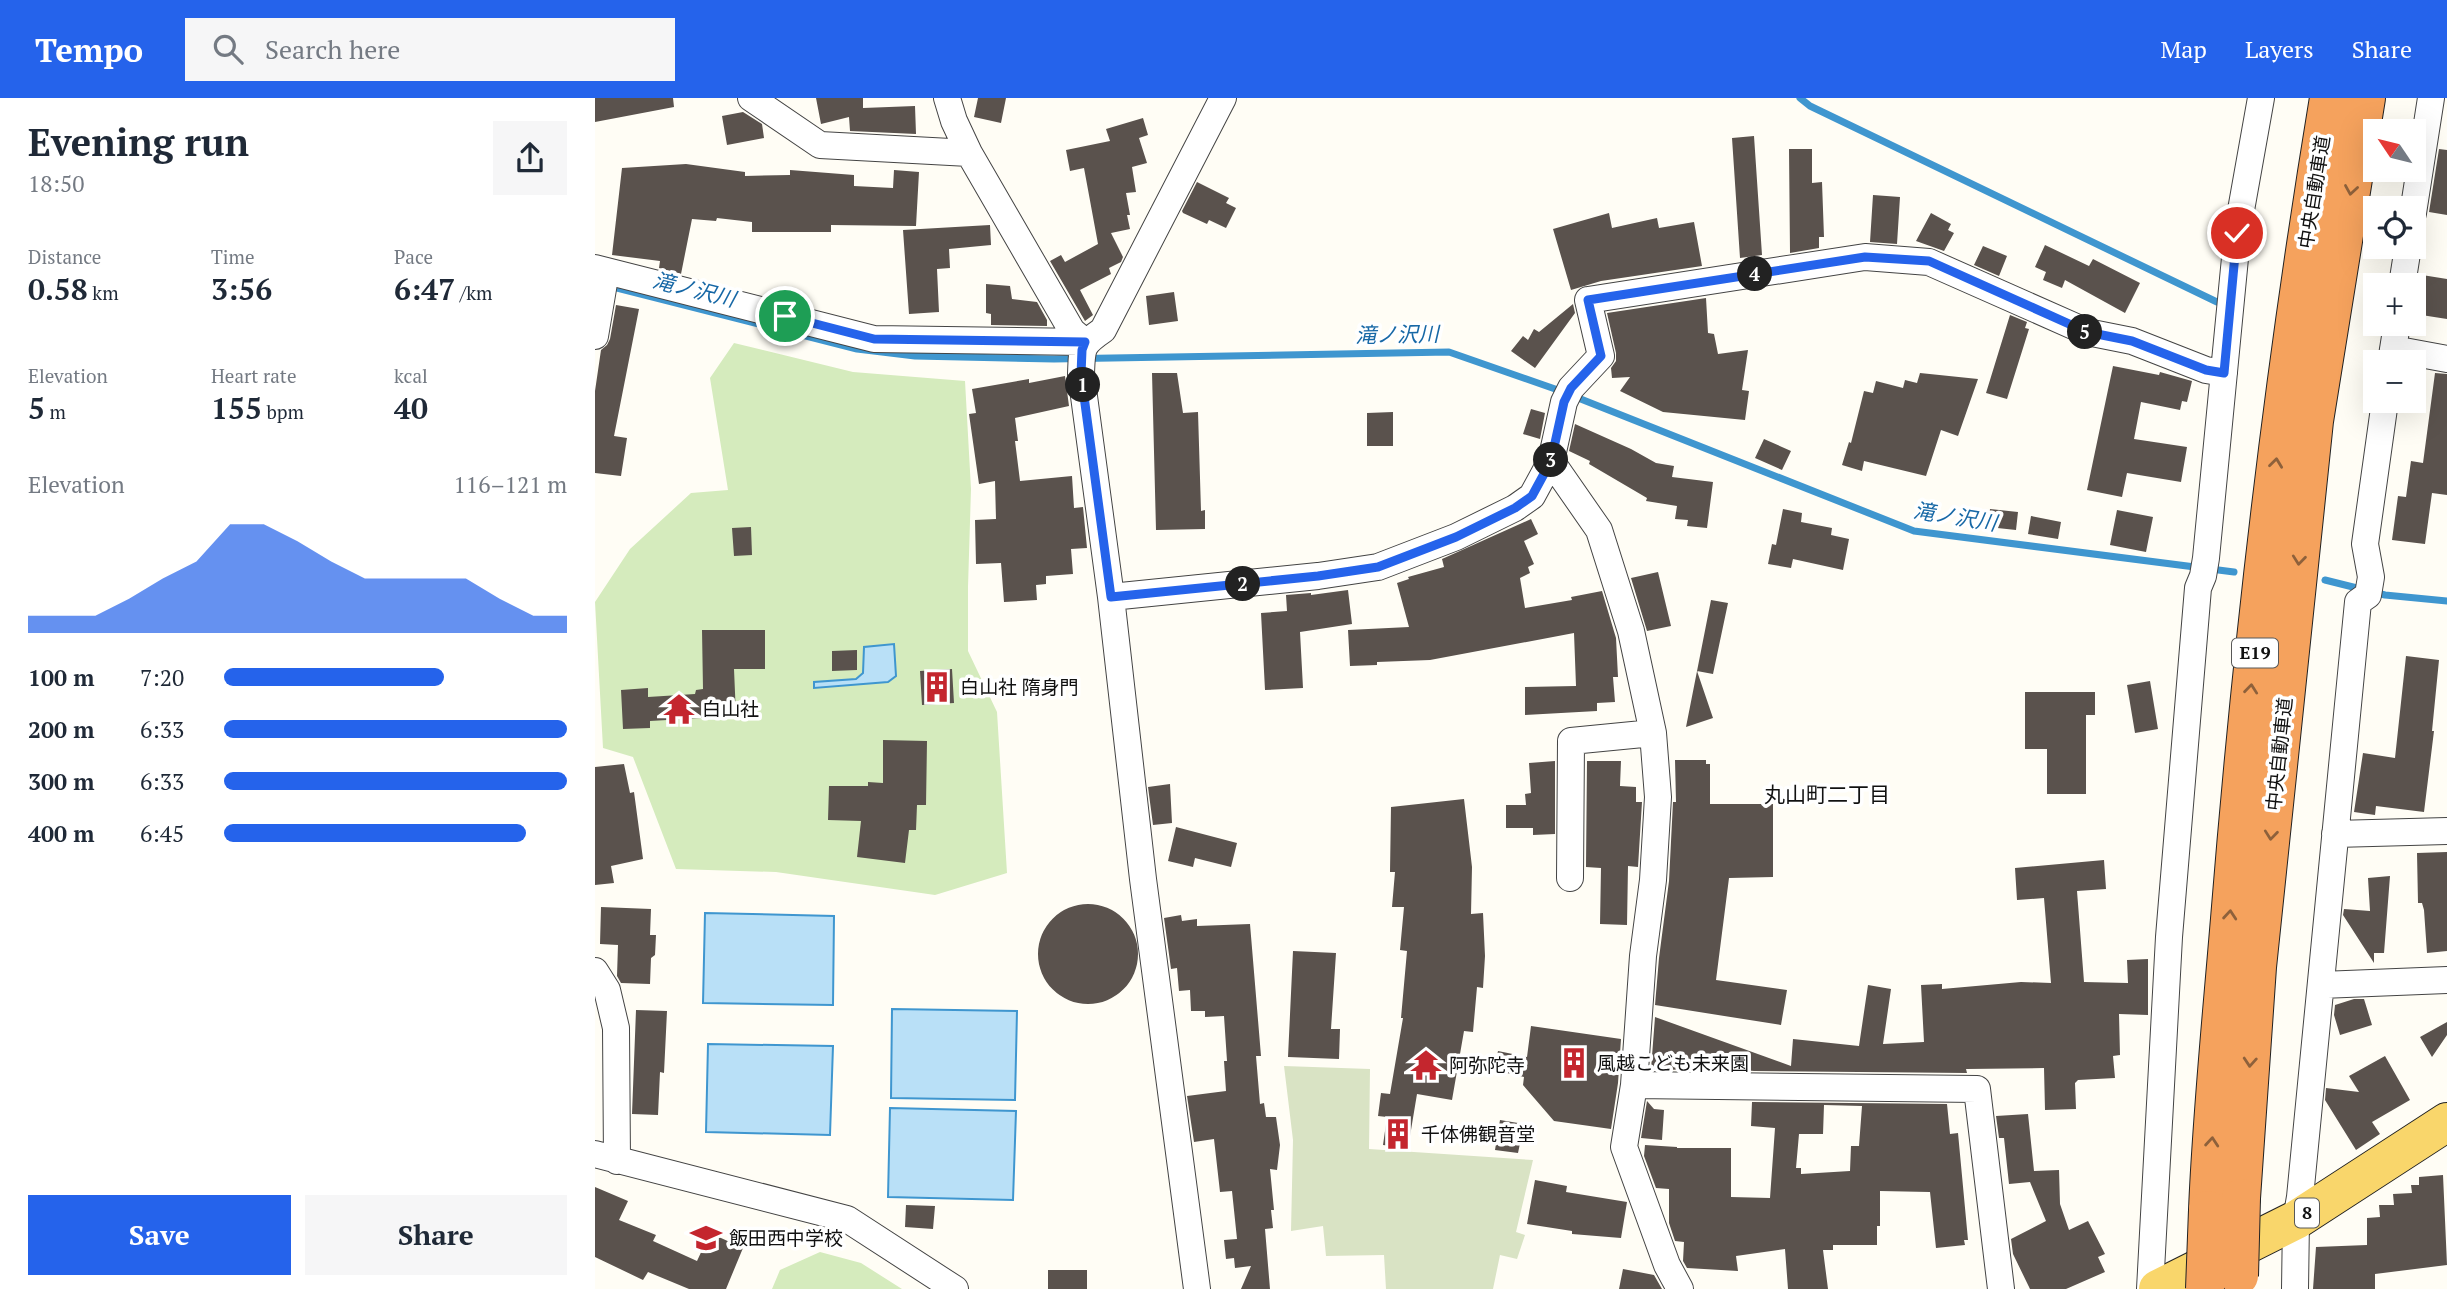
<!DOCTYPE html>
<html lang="en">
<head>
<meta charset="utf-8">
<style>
	body { margin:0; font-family:"PT Serif","Noto Sans JP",serif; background:#f6f6f7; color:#1f2937; height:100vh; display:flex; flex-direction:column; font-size:26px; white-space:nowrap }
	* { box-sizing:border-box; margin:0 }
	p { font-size:23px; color:#747a83 }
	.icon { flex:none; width:38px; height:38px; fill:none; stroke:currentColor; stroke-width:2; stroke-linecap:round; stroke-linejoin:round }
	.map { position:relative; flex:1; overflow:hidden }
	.drawer { display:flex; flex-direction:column; background:#fff; width:595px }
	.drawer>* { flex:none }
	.needle { width:46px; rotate:305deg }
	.tools { position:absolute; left:1768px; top:21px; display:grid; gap:14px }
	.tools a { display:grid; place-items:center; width:63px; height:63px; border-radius:0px; background:#fff; box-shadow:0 7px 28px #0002; font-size:35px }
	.pin { position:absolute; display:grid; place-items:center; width:60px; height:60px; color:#fff; margin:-30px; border:4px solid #fff; border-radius:50%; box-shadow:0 2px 7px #0007 }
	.km { position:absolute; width:35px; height:35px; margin:-18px; border-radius:50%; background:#222; color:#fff; font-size:19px; line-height:35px; text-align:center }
	.round { display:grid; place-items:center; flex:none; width:74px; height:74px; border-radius:0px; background:#f6f6f7 }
	.head { display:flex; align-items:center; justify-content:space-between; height:119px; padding:0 28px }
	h1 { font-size:38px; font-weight:800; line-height:52px }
	.stats { display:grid; grid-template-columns:repeat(3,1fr); gap:10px; height:119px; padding:7px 28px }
	.stats div { display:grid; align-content:center }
	.stats b { font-size:30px; font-weight:800 }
	.stats small { font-size:19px; font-weight:400 }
	.stats p { font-size:19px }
	.chart { height:196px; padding:14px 28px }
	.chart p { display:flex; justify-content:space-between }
	.chart svg { width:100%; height:126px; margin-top:7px; fill:#2563eb; opacity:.7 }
	.primary-button { display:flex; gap:14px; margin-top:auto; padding:14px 28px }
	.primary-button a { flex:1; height:80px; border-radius:0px; background:#2563eb; color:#fff; font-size:28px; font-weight:800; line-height:80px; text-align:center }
	.primary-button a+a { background:#f6f6f7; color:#1f2937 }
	ul { padding:0 28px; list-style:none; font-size:23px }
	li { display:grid; grid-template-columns:112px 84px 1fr; align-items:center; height:52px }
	li i { height:18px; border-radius:9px; background:#2563eb }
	header { display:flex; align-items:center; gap:42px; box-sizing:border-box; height:98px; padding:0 35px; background:#2563eb; color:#fff }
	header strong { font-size:33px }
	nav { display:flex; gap:38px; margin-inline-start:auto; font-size:24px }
	.search { width:490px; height:63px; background:#f6f6f7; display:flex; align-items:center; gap:18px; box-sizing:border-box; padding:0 24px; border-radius:0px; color:#747a83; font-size:26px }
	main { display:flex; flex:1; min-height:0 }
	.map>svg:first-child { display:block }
</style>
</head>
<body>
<header>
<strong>Tempo</strong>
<div class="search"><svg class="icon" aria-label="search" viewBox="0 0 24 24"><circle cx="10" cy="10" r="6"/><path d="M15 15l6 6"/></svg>Search here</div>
<nav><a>Map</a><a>Layers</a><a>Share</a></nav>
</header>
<main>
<section class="drawer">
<div class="head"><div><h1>Evening run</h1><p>18:50</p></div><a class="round"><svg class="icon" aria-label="share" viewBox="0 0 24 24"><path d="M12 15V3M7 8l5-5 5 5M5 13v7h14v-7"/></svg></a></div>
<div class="stats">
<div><p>Distance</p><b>0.58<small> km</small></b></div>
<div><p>Time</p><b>3:56</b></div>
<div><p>Pace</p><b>6:47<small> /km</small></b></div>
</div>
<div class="stats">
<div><p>Elevation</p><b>5<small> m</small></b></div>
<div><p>Heart rate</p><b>155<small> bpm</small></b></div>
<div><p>kcal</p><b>40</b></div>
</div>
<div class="chart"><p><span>Elevation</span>116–121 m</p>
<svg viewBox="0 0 160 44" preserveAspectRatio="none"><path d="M0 44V38L10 38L20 38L30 32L40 25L50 19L60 6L70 6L80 12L90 19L100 25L110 25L120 25L130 25L140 32L150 38L160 38V44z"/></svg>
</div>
<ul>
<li><b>100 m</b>7:20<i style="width:64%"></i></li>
<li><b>200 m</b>6:33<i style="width:100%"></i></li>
<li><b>300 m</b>6:33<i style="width:100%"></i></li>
<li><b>400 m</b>6:45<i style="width:88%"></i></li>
</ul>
<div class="primary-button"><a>Save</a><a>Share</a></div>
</section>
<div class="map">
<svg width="1852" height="1191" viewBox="0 0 1852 1191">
	<rect width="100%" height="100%" fill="#fffdf5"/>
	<path fill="#d5ebbd" d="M139,245L258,274L370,283L376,391L373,489V553L402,614L412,775L340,797L181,774L81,771L38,659L8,650L0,504L35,451L96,395L133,392L115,280Z
		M225,1154L266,1165L307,1191H177L185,1172Z"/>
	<path fill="#d9e3c4" d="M689,968L775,971L774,1051L938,1062L921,1134L930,1137L922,1161L905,1157L898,1191H791L789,1157L731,1158L728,1128L696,1133L698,1042Z"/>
	<path fill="#b9e0f7" stroke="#3f96cf" stroke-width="2" d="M299,546L301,578L293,584L219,590V584L261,581L268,575L269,549Z
		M110,815L239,818L238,907L108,905Z
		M297,911L422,913L420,1002L296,1000Z
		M113,946L238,948L235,1037L111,1034Z
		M295,1010L421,1013L418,1102L293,1099Z"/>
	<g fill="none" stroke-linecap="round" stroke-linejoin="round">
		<path stroke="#3f96cf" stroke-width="7" d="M1205,0L1215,8L1622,204
			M22,190L262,251L320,258L459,261L854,254L963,292L1319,433L1639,474
			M1730,482L1790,497L1852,503"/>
	</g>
	<path fill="#5a524d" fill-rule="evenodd" d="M0,0H78L79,9L0,24Z
		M221,0H268V10L320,8L321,36L255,33L254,19L226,26Z
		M383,0H411L406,25L379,19Z
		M148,14L167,26L169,40L132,47L127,18Z
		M548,20L553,37L544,40L552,65L537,69L541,94L531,95L535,117H532L535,131L516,135L528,159L526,164L514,170L516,176L485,192L498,217L490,223L455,163L466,157L470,164L503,146L489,70L475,73L471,52L515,43L511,31Z
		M1159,38L1167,157L1145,160L1137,40Z
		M1194,51H1217V85L1227,84L1229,139H1224V150L1195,155Z
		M1844,51L1852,52V117L1834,114Z
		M91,66L150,74V78L195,77V72L259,77V88L298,90L299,72L324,74L321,128L236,127V134H157V124L122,120L121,123L97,121L86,176L64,170L65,163L17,157L27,70Z
		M602,84L634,100L631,105L641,110L631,130L614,122L612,126L588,115L587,113Z
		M1278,97L1305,99L1302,146L1275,144Z
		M1014,115L1017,130L1062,120L1064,130L1099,124L1107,168L1006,183L976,192L958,131Z
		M1336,115L1356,126L1353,132L1359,135L1349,153L1321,143Z
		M395,127L396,147L354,151L355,170L342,171L344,214L314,216L308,132Z
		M1450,147L1494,168L1498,161L1545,185L1530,215L1470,182L1467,190L1448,182L1451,174L1440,169Z
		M1388,148L1412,158L1404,178L1379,167Z
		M1827,177L1852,181V221L1820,216Z
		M391,186L415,188L417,201L442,204L452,222V228L396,227V216L391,215Z
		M579,194L583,223L554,227L551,198Z
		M1111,200L1113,235L1119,236L1123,256L1153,252L1147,292L1154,293L1150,322L1068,314L1025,293L1035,279L1017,280L1016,270L1021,263V255L1012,215Z
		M978,206L980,215L940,270L916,253L928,238L933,242L939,231L944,234Z
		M21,207L44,211L19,338L32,340L26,378L0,375V293L6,252L12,247L15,241Z
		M1415,217L1432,224L1430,230L1434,231L1412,301L1391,295Z
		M1518,268L1564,277L1565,274L1597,283L1592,304L1587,303L1585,312L1546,304L1539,341L1592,349L1586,384L1532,375L1527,399L1492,392Z
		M557,275H582L588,315L603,314L606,413L610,412V431L561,432Z
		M1325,275L1383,281L1363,338L1346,332L1331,378L1269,363L1267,373L1247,367L1254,344L1256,345L1269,293L1278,295L1281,283L1308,290L1310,282L1322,285Z
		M1840,275L1852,276V397L1837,395L1830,446L1797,442L1803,398L1811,399L1816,363L1828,365Z
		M470,278L474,308L420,320L423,343H420L425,383L477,378L479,410L488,409L492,450L476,451L478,476L451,478V486L441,487L442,502L409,504L406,465L381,466L380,422L401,421L400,383L384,386L374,316L381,315L377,291L434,281V285Z
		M936,311L950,315L945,341L928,336Z
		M798,314V348H772V315Z
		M980,326L1036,351L1061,365L1079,368L1077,379L1118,384L1112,430L1092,428L1093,422L1080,421L1082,408L1051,403L1052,400L994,366L995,363L974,353Z
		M1169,341L1196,353L1187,372L1160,360Z
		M1188,411L1207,415L1206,424L1237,430L1236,437L1254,441L1248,472L1198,461L1196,470L1173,466L1177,446L1181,447Z
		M1395,411L1423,414L1421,432L1393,429Z
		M1522,412L1558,419L1551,454L1515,447Z
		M1436,418L1466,424L1463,441L1433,436Z
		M936,421L943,436L929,443L939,466L933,469L935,475L925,480L930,510L977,502L976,499L1007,493L1021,540L1023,579H1018L1020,604L1002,605V613L930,617V589L981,588L979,535L835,562L782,564V567L755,568L753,532L814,529L802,485L814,481L813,479L849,469L847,461Z
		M156,429L157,457L139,458L137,430Z
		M1063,474L1076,528L1052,533L1036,480Z
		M753,492L757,526L705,534L708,590L670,592L666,515L692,513L691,497L716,495V497Z
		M1116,502L1133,505L1118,576L1102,573L1118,620L1091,629Z
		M107,532H170V571H139L141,618L55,623V630L28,631L26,592L53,590V599L100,596L101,592L108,591Z
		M262,552V572L237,573V553Z
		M1811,558L1844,562L1837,633H1839L1829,714L1781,708L1780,717L1759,714L1768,655L1800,660Z
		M357,571L359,605L327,607L325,573Z
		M1555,583L1563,631L1540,635L1532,587Z
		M1430,594H1500V617H1491V696H1452V651H1430Z
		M288,642L332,643L331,707H322L321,732H314L310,765L262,759L266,723L233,722L234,688H273V684L288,685Z
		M1080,662H1111V666H1115V706H1178V779L1134,780L1121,882L1192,892L1186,927L1060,907L1064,860L1074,783L1078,704H1081Z
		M960,663V736L938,737V730H911V707H931L930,696L936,695L934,665Z
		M992,663H1026L1025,688L1041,689V704H1047L1043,769L1033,768L1032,827L1005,826L1006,770L991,769Z
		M29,666L35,695L39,694L48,761L16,768L19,785L0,787V669Z
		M575,686L577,725L558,727L553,689Z
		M869,701L877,769L876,816L888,815L890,858L888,890L882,889L878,934L869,933L857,1002L822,996L813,1050L788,1047L792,1019L783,1018L786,995L795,996L808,920H806L812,853L805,852L809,809H797L800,774H795L796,709Z
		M581,729L642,745L636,769L600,760L598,769L573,763Z
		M1852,754V853L1832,855L1829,812L1827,805H1823L1822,755Z
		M1509,762L1511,791L1482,793L1489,884L1533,885L1532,862L1553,861V917L1524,916L1525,957L1518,958L1520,980L1483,982L1480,985L1481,1011L1450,1012L1449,970L1371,971L1372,975L1159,973L1091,967L1090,972L1056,971L1060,919L1196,968L1198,941L1264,948L1273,887L1296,891L1288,946L1329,944L1326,887L1347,886V891L1426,884L1456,885L1449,800L1422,802L1420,770Z
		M1795,778L1789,855H1779V865L1748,817L1749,811L1775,813L1773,780Z
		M443 856a50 50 0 1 1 100 0a50 50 0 1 1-100 0Z
		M6,809L56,811L55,837H61L60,857L56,860L55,886L26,885L22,878L23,847L5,846Z
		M586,817L587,823L602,821V828L655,826L666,958H661L665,1006L669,1005L671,1019H681L685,1047L682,1072L675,1071L679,1112H676L678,1130L670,1131L675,1191H646L656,1168L640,1170L639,1160L631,1161L629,1142L642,1141L637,1093L625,1094L619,1041L599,1044L592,998L631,993L629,963H632L629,918L610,919V913H596L595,892L584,893L582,870L576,871L569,820Z
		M698,853L741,855L736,931H745L744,961L693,959Z
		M1759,901H1769L1777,927L1745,937L1739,917L1740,907Z
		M41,912L72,913L69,975L65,974L63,1017L37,1016Z
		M1852,924V937L1837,959L1825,939Z
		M936,928L1026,941L1023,985L1016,1031L959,1023L928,987L929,979L899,972L903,953L932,959Z
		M1790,958L1815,1002L1777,1024L1785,1036L1761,1052L1730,1002L1731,990L1764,994L1754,978Z
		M1052,1003L1059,1011L1069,1012L1067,1042L1046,1040Z
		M1157,1004L1352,1006L1355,1036L1363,1035L1373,1142H1369L1370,1147L1341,1150L1335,1094L1285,1093V1128H1282V1147H1238V1152H1228L1233,1191H1193L1190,1151L1141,1158L1143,1173L1092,1170L1088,1163L1089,1144L1080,1143L1074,1125V1091L1061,1090L1049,1058L1050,1047L1082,1049V1050H1136V1099L1175,1100L1180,1030L1156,1028ZM1229,1007L1267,1008L1264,1048H1256L1255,1073L1206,1076V1070H1201L1204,1036H1228Z
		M1433,1016L1439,1073L1464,1072L1465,1106L1474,1132L1493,1123L1510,1156L1503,1159L1510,1174L1471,1191H1435L1418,1156L1416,1141L1451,1123L1435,1084L1414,1086L1409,1040H1404L1401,1018Z
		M905,1022L929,1026L923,1055L900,1052Z
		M1848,1077L1852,1167L1780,1176V1191H1718L1721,1149L1772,1147V1120L1785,1119L1784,1107H1799L1798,1096L1817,1095L1816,1087H1824V1079Z
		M940,1082L972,1088L971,1094L1032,1104L1026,1140L977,1136V1133L932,1126Z
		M0,1089L33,1103L24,1122L61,1137L58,1143L102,1163L115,1135L148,1150L131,1191H94L53,1174L48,1182L0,1159Z
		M311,1107L340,1108L338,1131L310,1129Z
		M1028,1171L1059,1177L1067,1191H1024Z
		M453,1172H492V1191H453Z"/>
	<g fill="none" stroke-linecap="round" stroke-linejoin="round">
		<defs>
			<path id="minor" d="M156,0L225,47L374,55
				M352,0L359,23L374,55L477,233L490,244
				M1818,115L1836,0
				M0,170L279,241L490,244
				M1807,187L1813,149
				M0,238L11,173
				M1798,251L1852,261
				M1796,264L1802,226
				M956,363L1004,432L1036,533L1058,635L1063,699L1058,782L1048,858L1039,987L1029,1049L1072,1167L1085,1191
				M516,499L723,478L783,469L861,439L920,410L937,398L956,363L969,304L976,290L1006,258L993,202L1270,159L1334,164L1492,234L1537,243L1611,272L1629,275
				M1740,736L1852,733
				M975,780L976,643L1058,635
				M0,873L12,892L21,930L22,1063
				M1726,887L1852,882
				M1039,987L1382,991L1406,1191
				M0,1056L252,1121L360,1191
				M602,1191L548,781L516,499L486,276C487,250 486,247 508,232L628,0
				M1555,1191L1574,839L1603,490L1608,478L1611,460L1643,129L1666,0
				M1700,1191L1701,1122L1705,1099L1763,504L1773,497L1776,479L1770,446L1790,303"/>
			<path id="primary" d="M1563,1191L1701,1122L1852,1024"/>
			<path id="motorway" d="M1646,1100L1662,869L1719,323L1771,0
				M1613,1112C1617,1015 1627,918 1635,821C1657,546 1689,272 1734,0"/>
		</defs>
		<use href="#minor" stroke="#444" stroke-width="28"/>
		<use href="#primary" stroke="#222" stroke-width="40"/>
		<use href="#motorway" stroke="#222" stroke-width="40"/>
		<use href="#minor" stroke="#fff" stroke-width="26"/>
		<use href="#primary" stroke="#f9d66b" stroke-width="38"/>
		<use href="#motorway" stroke="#f5a25d" stroke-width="38"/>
		<defs>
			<path id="motorway-bridge" d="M1644,1178L1646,1100
				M1610,1191L1613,1112"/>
		</defs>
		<use href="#motorway-bridge" stroke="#222" stroke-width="40" stroke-linecap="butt"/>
		<use href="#motorway-bridge" stroke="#f5a25d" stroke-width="38"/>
	</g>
	<defs><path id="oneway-chevron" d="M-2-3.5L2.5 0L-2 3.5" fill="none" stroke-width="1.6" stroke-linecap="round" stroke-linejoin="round" transform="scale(1.75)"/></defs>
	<g stroke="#8e613b">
		<use href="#oneway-chevron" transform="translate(1756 92) rotate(99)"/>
		<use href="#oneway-chevron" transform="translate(1681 365) rotate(-83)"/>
		<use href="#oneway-chevron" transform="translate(1704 462) rotate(96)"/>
		<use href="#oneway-chevron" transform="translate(1656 591) rotate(-84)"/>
		<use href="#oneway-chevron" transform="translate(1676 737) rotate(96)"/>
		<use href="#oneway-chevron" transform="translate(1635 817) rotate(-85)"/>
		<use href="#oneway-chevron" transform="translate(1655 964) rotate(94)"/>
		<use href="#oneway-chevron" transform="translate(1617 1044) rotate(-85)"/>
	</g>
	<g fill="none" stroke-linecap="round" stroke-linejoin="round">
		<defs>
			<path id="route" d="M190,218L279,241L490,244L487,252L486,276L516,499L723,478L783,469L861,439L920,410L937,398L956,363L969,304L976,290L1006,258L993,202L1270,159L1334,163L1492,234L1537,243L1611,272L1629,275L1642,135"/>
		</defs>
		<use href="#route" stroke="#fff" stroke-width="14"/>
		<use href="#route" stroke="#2563eb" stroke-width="9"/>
	</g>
	<defs>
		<symbol id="building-bare" viewBox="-9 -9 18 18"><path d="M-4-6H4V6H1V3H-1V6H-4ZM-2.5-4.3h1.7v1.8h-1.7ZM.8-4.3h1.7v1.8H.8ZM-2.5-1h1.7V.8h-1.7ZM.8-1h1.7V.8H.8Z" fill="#c4262e" stroke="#fff" stroke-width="2.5" paint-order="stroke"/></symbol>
		<symbol id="temple-bare" viewBox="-9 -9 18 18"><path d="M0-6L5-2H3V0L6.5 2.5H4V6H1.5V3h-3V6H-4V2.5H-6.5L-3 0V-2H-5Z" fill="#c4262e" stroke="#fff" stroke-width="2.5" paint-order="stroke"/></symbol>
		<symbol id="school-bare" viewBox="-9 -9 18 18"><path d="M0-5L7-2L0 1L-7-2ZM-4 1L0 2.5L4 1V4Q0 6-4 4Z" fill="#c4262e" stroke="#fff" stroke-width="2.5" paint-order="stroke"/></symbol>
	</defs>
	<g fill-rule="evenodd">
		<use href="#building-bare" x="320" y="567" width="44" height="44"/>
		<use href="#temple-bare" x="62" y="589" width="44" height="44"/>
		<use href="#building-bare" x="957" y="943" width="44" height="44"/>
		<use href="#temple-bare" x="809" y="945" width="44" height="44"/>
		<use href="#building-bare" x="781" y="1014" width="44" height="44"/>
		<use href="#school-bare" x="89" y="1118" width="44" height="44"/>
	</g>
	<g text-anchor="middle" stroke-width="7" stroke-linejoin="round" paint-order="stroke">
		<g fill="#fff" stroke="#585858" stroke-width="2">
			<rect x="1637" y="540.5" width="46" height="29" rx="5"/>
			<rect x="1700" y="1100.5" width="24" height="29" rx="5"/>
		</g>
		<g font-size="18" font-weight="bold" fill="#111">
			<text x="1660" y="561">E19</text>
			<text x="1712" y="1121">8</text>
		</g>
		<g font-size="19" fill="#111" stroke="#fff">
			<text transform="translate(1719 94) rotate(-81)" y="7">中央自動車道</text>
			<text transform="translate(1684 656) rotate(-84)" y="7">中央自動車道</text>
		</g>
		<g font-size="19" fill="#111" stroke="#fff" text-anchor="start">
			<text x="365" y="596">白山社 隋身門</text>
			<text x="107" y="618">白山社</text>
			<text x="1002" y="972">風越こども未来園</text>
			<text x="854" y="974">阿弥陀寺</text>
			<text x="826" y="1043">千体佛観音堂</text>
			<text x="134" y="1147">飯田西中学校</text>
		</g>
		<g font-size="21" font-style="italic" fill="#1768a6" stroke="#fff">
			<text transform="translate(99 192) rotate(14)" y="7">滝ノ沢川</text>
			<text transform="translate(802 237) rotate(-1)" y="7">滝ノ沢川</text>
			<text transform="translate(1360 419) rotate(9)" y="7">滝ノ沢川</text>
		</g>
		<g font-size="21" fill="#111" stroke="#fff">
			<text x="1232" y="704">丸山町二丁目</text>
		</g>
	</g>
</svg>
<div class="tools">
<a><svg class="needle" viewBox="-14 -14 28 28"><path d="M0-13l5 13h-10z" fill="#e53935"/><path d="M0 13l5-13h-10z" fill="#747a83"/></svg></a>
<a><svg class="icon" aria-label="locate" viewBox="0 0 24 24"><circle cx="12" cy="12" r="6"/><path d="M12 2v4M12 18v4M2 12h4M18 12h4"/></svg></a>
<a>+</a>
<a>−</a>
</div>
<div class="pin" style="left:190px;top:218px;background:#1e9e55"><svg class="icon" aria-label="arrive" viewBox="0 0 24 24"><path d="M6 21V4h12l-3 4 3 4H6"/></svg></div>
<div class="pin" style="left:1642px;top:135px;background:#d93025"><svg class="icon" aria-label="check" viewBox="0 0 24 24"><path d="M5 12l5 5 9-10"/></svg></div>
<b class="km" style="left:488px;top:287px">1</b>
<b class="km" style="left:648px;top:486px">2</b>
<b class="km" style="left:956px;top:362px">3</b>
<b class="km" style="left:1160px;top:176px">4</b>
<b class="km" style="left:1490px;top:234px">5</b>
</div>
</main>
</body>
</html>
